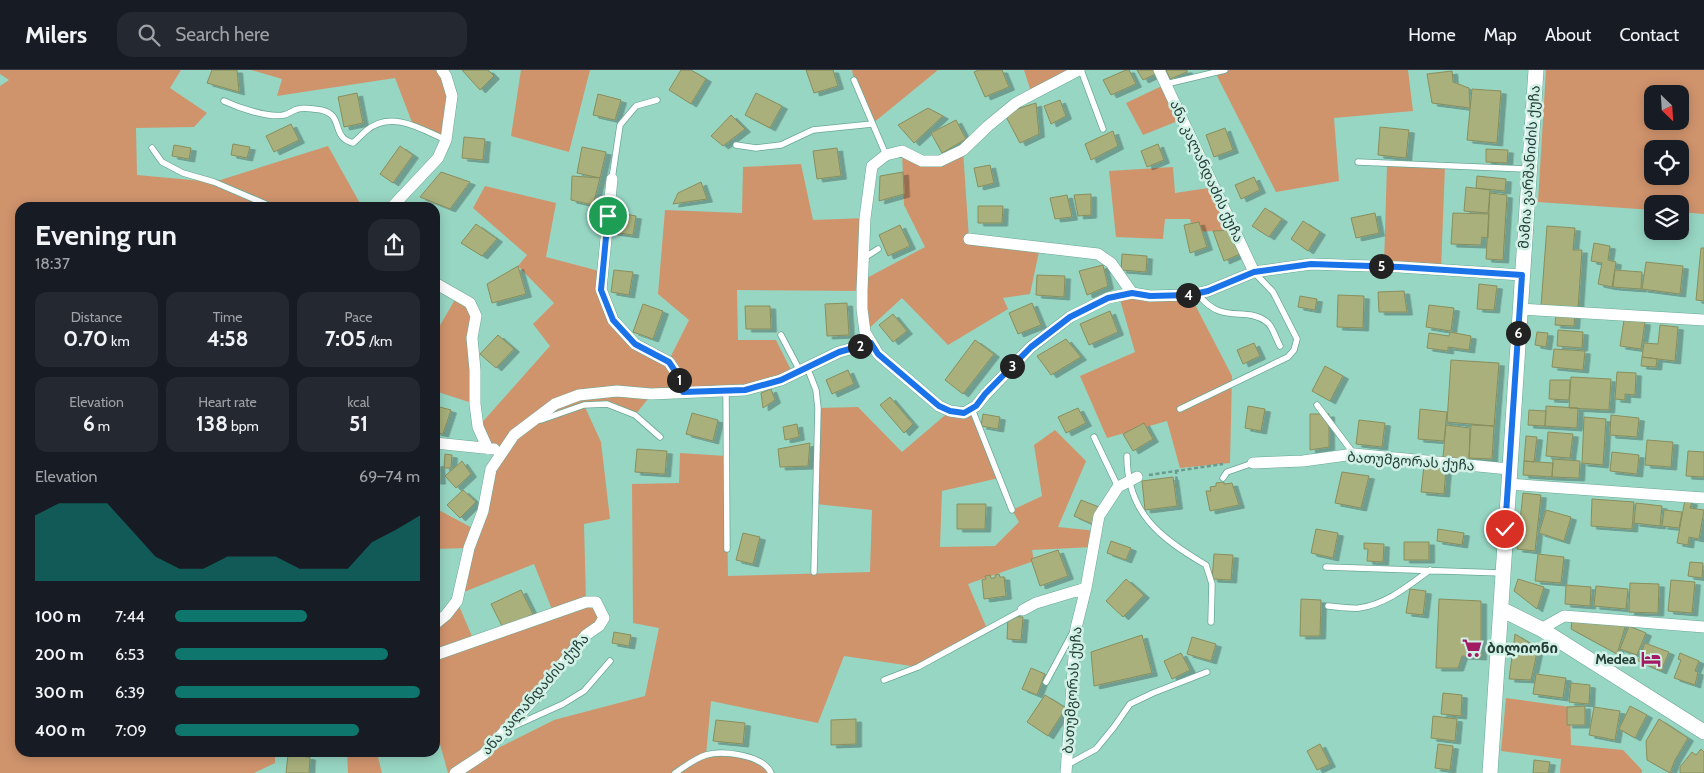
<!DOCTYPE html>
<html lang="en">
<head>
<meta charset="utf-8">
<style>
	body { margin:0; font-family:Cabin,"Noto Sans Georgian",sans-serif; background:#242831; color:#f1f3f6; height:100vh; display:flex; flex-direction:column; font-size:19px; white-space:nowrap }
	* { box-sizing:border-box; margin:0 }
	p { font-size:16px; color:#9ea1a6 }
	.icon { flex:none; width:28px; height:28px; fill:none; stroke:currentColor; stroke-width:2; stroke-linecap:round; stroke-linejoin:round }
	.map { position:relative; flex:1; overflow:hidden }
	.side { position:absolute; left:15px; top:132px; width:425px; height:555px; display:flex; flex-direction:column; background:#171b24; border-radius:15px; box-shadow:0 2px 12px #0003 }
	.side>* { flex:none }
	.needle { width:32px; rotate:155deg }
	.tools { position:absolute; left:1644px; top:15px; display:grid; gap:10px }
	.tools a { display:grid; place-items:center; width:45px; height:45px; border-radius:10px; background:#171b24; box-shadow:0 2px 12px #0003; font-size:25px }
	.pin { position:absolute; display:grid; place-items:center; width:42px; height:42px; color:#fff; margin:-21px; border:2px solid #fff; border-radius:50%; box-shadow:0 1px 5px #0007 }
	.km { position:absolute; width:25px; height:25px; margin:-12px; border-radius:50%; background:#222; color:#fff; font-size:14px; line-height:25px; text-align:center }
	.round { display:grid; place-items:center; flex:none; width:52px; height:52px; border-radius:15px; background:#242831 }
	.overview { display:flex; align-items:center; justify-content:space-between; height:85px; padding:0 20px }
	h1 { font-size:28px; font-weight:800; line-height:38px }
	.stats { display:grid; grid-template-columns:repeat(3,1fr); gap:8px; height:85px; padding:5px 20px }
	.stats div { display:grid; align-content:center; border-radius:12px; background:#242831; text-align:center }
	.stats b { font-size:21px; font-weight:800 }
	.stats small { font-size:14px; font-weight:400 }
	.stats p { font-size:14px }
	.chart { height:140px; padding:10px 20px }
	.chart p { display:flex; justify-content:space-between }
	.chart svg { width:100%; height:90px; margin-top:5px; fill:#0f766e; opacity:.7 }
	ul { padding:0 20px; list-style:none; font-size:16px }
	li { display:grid; grid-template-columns:80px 60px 1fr; align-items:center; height:38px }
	li i { height:12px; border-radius:6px; background:#0f766e }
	header { display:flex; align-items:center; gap:30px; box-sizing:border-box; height:70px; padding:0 25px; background:#171b24; border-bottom:1px solid #363941 }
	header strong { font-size:24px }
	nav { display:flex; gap:28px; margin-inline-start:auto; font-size:18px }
	.search { width:350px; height:45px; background:#242831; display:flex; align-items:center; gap:12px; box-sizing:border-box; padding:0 18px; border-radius:15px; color:#9ea1a6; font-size:19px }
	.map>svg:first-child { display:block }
</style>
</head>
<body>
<header>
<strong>Milers</strong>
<div class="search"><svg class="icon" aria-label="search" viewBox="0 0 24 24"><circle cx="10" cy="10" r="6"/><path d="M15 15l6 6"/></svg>Search here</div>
<nav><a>Home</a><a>Map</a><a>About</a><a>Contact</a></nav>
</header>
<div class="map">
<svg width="1704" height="703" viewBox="0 0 1704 703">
	<defs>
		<filter id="shadow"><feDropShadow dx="5.5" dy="3" stdDeviation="0" flood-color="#0004"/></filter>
	</defs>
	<rect width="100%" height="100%" fill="#97d6c3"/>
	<path fill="#d0946d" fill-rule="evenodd" d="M0,0H181L170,18L207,43L194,57L136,58L137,105L214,112L328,76L362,137L20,138V682L275,683V693L254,703H0V16L9,10L0,4Z
		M251,0H442L452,26L446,70L413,55L395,8L277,26L282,9Z
		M521,0H590L569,82L511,66Z
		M852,0H938L872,54L854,10Z
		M1024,0H1079L1032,25Z
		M1225,0H1408L1413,41L1334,48L1339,111L1276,122L1215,2Z
		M1546,0H1704V144L1680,142V134H1652V140L1538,132ZM1652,24H1680V51H1652ZM1652,79H1680V106H1652Z
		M1166,14L1183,49L1143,65L1126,33Z
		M963,80L969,169L1040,177L1030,224L1003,228L1008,239L948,275L902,228L865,262L862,221L737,220L738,270H776L793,304L745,320L652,324L635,345L607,334L584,335L601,372L610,449L584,454L586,531L604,548L486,684L554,650L645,626L659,558L633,553L632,414L679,413L680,383L726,386L728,506L870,502L872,440L816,434L818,338L858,337L902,382L950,341L972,339L999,408L942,421L940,477L995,476L1019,452L1012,440L1042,426L1034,375L1055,360L1086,391L1058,457L1097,461L1093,477L1032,480L1034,491L968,514L988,561L918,597L844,586L818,653L711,631L706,685L751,688L771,703H448L435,656V554L457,531L474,571L553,542L534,494L459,524L469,478L435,479V438L476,460L491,399L503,381L488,379L478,357L550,276L533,254L554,233L518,196L527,185L473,138L485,116L556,133L546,187L603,202L613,250L635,274L668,292L689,250L658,224L665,140L742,143L743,97L801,94L813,150L865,148L863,210L925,177L904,135L902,81L922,91Z
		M1387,94L1445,96L1441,200L1384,196Z
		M1173,97L1175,123L1215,117L1235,160L1193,162L1190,149H1165L1163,169L1116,167L1109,101Z
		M1190,225L1232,306L1230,393L1180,398L1167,351L1107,368L1080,306L1135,282L1119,226Z
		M457,226L470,233L475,334L435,321V264Z
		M1506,628L1570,637L1571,675L1623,680L1642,700V703H1560L1561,689L1501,681Z
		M344,683H377L382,703H348L347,683Z"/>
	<path fill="#a9b07c" stroke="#898e5c" filter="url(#shadow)" d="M212,0H237L239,22L207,13Z
		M462,0H488L494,6L480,20Z
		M681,0H691L706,9L691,34L669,20Z
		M806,0H833L838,16L814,23Z
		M979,0H1002L1009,17L985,27L974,2Z
		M1126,0H1129L1136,14L1111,25L1103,10Z
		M1137,0H1159L1160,2L1143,10Z
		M1166,0H1187V2L1170,9Z
		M1452,1L1453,12L1469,18L1470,38L1432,33L1427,4Z
		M1472,19L1501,21L1497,73L1467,70Z
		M357,23L363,53L344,57L338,27Z
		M756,23L782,36L770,58L745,45Z
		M598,24L621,30L615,50L593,45Z
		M1060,30L1066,46L1051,54L1044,36Z
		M1036,33L1039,64L1020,73L1004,43Z
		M928,38L943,46L914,73L898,55Z
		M731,45L745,59L723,76L711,66Z
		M956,50L966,69L942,83L931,63Z
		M291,54L299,70L274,82L266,66Z
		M1380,57L1409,60L1406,88L1378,85Z
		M1225,58L1233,80L1214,87L1206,65Z
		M1113,61L1118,76L1091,90L1085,74Z
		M464,67L485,69L483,90L462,88Z
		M233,74L250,77L247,88L231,85Z
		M1158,74L1164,90L1147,97L1141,81Z
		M174,75L191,78L189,89L172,86Z
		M400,76L413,85L393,113L380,104Z
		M582,77L606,82L600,108L577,103Z
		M837,78L841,106L817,109L813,81Z
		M1486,79L1508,80L1507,93L1486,92Z
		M990,95L994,113L978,117L974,98Z
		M441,102L470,112L450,139L420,127Z
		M903,102L904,124L879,131L880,106Z
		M572,106L600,108L593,135L571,130Z
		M1477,106L1506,109L1505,121L1476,118Z
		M1254,107L1260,120L1241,129L1235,115Z
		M701,112L707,129L673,134L678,123Z
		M1466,117L1490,120L1488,143L1464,141Z
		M1490,123L1507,125L1503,190L1486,189Z
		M1091,124V145L1078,146L1074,125Z
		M1067,125L1072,147L1055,149L1050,128Z
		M978,136H1003L1002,153H978Z
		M1265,138L1282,149L1269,167L1252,156Z
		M615,142L636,146L633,165L612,162Z
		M1375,143L1379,163L1356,168L1351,148Z
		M1453,143L1489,144L1488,168L1482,167L1481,175L1451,174Z
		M1303,151L1320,162L1308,181L1291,169Z
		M1199,152L1207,177L1190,183L1184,155Z
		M476,154L497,169L482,186L461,173Z
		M900,155L910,176L888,186L879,165Z
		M1547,156L1575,158L1573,180H1582L1578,238L1541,236Z
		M1232,160L1240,184L1224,191L1213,161Z
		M1594,173L1610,176L1608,190L1616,192L1612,217L1598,214L1602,193L1591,191Z
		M1701,178H1704V231L1696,230Z
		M1122,184L1147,186L1146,202L1121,200Z
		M1646,192L1683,196L1680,224L1642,219Z
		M1103,195L1108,216L1087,225L1079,201Z
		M518,196L526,224L492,233L487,214Z
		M614,200L633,202L629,225L611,222Z
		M1615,200L1642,202L1641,219L1613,217Z
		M1037,205L1065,206L1064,227L1036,225Z
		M1479,214L1497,216L1494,240L1477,239Z
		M1404,221L1407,242H1379L1378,222Z
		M1338,225L1364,226L1363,258L1337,257Z
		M1300,226L1317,229L1315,240L1298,237Z
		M847,233L849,265L827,266L825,234Z
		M1032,233L1041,255L1018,264L1009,243Z
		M643,234L663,241L653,269L633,262Z
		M1429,235L1454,238L1451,261L1426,257Z
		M745,236H770L771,259H746Z
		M1110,241L1118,262L1089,275L1080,254Z
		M1556,243L1575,244L1574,256L1555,255Z
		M893,244L907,261L893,272L879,255Z
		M1624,250L1645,252L1641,279L1620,276Z
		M1660,255L1678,257L1675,291L1642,287L1644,273L1658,274Z
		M1558,260L1583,262L1582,278L1557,276Z
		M1450,262L1471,266L1469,280L1448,277V281L1427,278L1429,263L1449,266Z
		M1537,262L1548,263L1546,277L1535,275Z
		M498,265L514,279L496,298L480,284Z
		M1066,269L1081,287L1051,305L1037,286Z
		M975,270L994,284L963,324L945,310Z
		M1254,273L1260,286L1243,294L1237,280Z
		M1554,279L1585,281L1583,300L1552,297Z
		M1642,287L1657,289L1656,297L1641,296Z
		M1451,290L1499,293L1494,356L1447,352Z
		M1325,296L1343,306L1330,331L1312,321Z
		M848,300L854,314L832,324L826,310Z
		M1617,302L1636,303L1635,325L1625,324V330L1615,329Z
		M1571,307L1611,309L1609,340L1569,338Z
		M1550,310H1570L1569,330L1549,329Z
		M771,319L775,330L763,338L761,323Z
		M890,327L913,354L904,363L880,335Z
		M436,336L451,340L443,364L435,362Z
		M1248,336L1265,339L1261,361L1245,358Z
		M1546,336L1578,338L1577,358L1545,356Z
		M1078,338L1086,353L1066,363L1058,347Z
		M1420,339L1447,342L1444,371L1418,369Z
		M1529,340L1546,341L1545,356L1528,355Z
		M692,343L718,350L713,371L686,364Z
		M983,344L1000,347L998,359L981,356Z
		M1310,344H1329V377L1310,380Z
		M1611,345L1639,348L1637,367L1610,365Z
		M1584,347L1606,349L1603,395L1582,393Z
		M1359,350L1385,353L1382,377L1356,374Z
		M1144,353L1153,369L1133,381L1123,364Z
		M797,354L799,367L785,370L783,357Z
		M1446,355L1470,358L1469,390L1443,387Z
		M1471,355L1494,356L1492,389L1469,388Z
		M1548,362L1573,364L1570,388L1546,386Z
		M1526,366L1537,367L1534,392L1524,391Z
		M1647,370L1673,372L1671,397L1645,395Z
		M810,373L808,396L780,397L778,379Z
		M637,379L667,381L665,404L635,402Z
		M1688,381L1704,382V407L1686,406Z
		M1612,382L1639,385L1637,404L1610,401Z
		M445,384L452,385L451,398H444Z
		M1553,389L1580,391L1579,408L1552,407Z
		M462,391L471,404L456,418L445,406Z
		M1524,391L1553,393L1552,407L1523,405Z
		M439,393L440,411H435V394Z
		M1424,396L1446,398L1444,424L1421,422Z
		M1342,402L1369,406L1361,438L1335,433Z
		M1173,407L1177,436L1145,440L1142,411Z
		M1224,412V414L1232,413L1239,435L1210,441L1206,421H1211L1210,417L1216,416V413Z
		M463,420L476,432L460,448L447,435Z
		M1523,423L1541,425L1535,481L1517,479Z
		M1592,429L1634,432L1632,459L1591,456Z
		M1081,430L1099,437L1092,454L1074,446Z
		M1685,430L1692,432L1690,438L1704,440L1699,469L1689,467L1688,475L1677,473Z
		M1636,433L1662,436L1660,456L1634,453Z
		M957,434H986L985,459H957Z
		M1546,440L1571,447L1564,471L1539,463Z
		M1664,440L1682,442L1679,458L1662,456Z
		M1316,459L1338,463L1333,488L1311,483Z
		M1438,459L1464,463L1462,475L1437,471Z
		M743,463L760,467L753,494L736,490Z
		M1111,471L1131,478L1126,490L1107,483Z
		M1404,472H1429V490H1404Z
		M1364,473L1384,474L1383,492L1367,491L1368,479H1364Z
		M1058,480L1068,506L1040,516L1031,489Z
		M1214,484L1233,485L1231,510L1212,509Z
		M1538,484L1564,487L1561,513L1535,511Z
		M1690,492L1703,493L1702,508L1688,506Z
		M999,504L1000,507H1004L1006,526L984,529L982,510L986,509L985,506L990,505L991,508H995V505Z
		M1126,509L1144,525L1123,547L1106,531Z
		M1518,509L1544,517L1537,539L1514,521Z
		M1671,510L1695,512L1692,543L1668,541Z
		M1630,513L1659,514L1658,543L1629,542Z
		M1566,515L1591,517L1590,536L1565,534Z
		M1596,516L1628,519L1626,539L1594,536Z
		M1410,519L1426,521L1423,545L1406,543Z
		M521,520L533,544L503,558L491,534Z
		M1301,529L1321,530L1320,566H1300Z
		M1439,529L1481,531V587L1462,586L1458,598H1436Z
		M1008,546L1023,547L1021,570L1007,569Z
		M1572,550L1626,554L1617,584L1571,559Z
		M1629,556L1646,563L1637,585L1620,579Z
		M614,562L631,565L629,576L612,573Z
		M1515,564L1538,578L1531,610L1509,609Z
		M1142,565L1152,603L1094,616L1091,582Z
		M1192,567L1216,574L1211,591L1187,584Z
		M1645,573L1669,582L1661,601L1638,591Z
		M1181,583L1190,600L1172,609L1164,591Z
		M1680,583L1699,591L1695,601L1698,602L1695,615L1674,608L1681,590L1678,589Z
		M1031,598L1045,604L1037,625L1022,619Z
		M1536,604L1566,608L1563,628L1533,624Z
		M1571,613L1590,615L1589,634L1569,632Z
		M1443,623L1462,625L1461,646L1441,644Z
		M1045,625L1066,638L1048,666L1027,652Z
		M1585,636V655H1567V637Z
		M1630,636L1647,645L1635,668L1619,659Z
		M1594,637L1620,641L1615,670L1589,665Z
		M1433,646L1457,649L1455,671L1431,668Z
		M856,649V674L831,675V650Z
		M1659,649L1688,668L1675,690L1670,703L1647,690L1646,671Z
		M716,650L745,653L743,674L713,671Z
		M1320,674L1330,694L1317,700L1307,681Z
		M1438,674L1453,676L1450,700L1435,698Z
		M1701,679L1704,682V703H1680V697L1692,682L1696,685Z
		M288,685L310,687L309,703H286Z
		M1534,690L1550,692L1548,703H1533Z"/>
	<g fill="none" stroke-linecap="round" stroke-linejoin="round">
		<defs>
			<path id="lane" d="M1081,0L1103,59
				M854,10L886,85
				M1166,14L1225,0
				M224,31C239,38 268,48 284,45C289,44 293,40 298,39C304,37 315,39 321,40C345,45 330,67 353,73C358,69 362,64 367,60C392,40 421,59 446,70
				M736,75L756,78L781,75L813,60L872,54
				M152,78L162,92L183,103L214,112L275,138
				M1358,92L1528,99
				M612,109L620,55L636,36L657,30
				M864,188L878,179
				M1198,224C1222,256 1245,235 1267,252C1273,257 1276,269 1280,276
				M781,265L800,301
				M807,297L816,320L818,338L814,502
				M726,321L727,479
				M1317,335L1354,384
				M972,339L1012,440
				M1180,339L1288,287L1294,280L1297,269L1273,222L1254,202
				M541,350L584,335L607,334L635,345L660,367
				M1094,367L1118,417
				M1127,386C1127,443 1160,468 1206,495L1212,514L1211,552
				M1223,408L1227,402L1253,393
				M1326,497L1502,503
				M1328,536C1338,537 1350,539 1359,538C1387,534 1408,516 1430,500
				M884,610L918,597L1023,540
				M1046,612L1073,562
				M512,657L563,634L584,621L610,591
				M1067,695L1096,679L1114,657L1130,634L1153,623L1207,602
				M675,703C684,697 696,688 706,685C723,680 763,685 771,703"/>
			<path id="street" d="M1079,0L1016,33L988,56L963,80L940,91H922L902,81L886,85L872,96L865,148L862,221V239L865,262L878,284L939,336L950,341L964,343L976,336L985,325L1031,277L1070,247L1108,228L1132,223L1150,226L1190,225L1208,221L1254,202L1311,194L1400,197L1522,205
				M1159,0L1254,202
				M612,109L601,219L613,250L635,274L669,292L677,304L683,322
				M391,138L438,88L446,70L452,26L446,6L442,0
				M969,169L1098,184L1111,193L1132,223
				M435,213L470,233L476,246L472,268L475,300V334L478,357L488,379
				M1520,239L1704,250
				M435,373L494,379
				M1253,393L1303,391L1354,384L1509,399
				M1508,414L1704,428
				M1023,540L1036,533L1086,518
				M435,554L446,545L457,531L469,478L483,441L491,399L514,365L555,334L579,325L617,321L651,324L745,320L781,310L839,282L871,273
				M1541,559L1564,546L1704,557
				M435,585L586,532H596L604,548L599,556L586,565L532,631L484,684L455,703
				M1066,703L1076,558L1086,518L1099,446L1118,417L1137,407"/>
			<path id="secondary" d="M1501,539L1541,559L1704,662
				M1490,703L1536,0"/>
		</defs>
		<use href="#lane" stroke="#69a795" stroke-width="7"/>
		<use href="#street" stroke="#69a795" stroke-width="12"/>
		<use href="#secondary" stroke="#69a795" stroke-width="16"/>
		<path stroke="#6a9a8c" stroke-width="2.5" stroke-dasharray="4 2.5" stroke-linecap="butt" d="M1176,400L1177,418
			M1149,405L1223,394"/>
		<use href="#lane" stroke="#fff" stroke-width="5.5"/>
		<use href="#street" stroke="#fff" stroke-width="11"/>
		<use href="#secondary" stroke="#fff" stroke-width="15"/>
	</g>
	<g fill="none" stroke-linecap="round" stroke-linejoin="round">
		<defs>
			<path id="route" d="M608,146L601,220L613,250L635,274L669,292L677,304L683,322L745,320L781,310L839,282L871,273L878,284L939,336L950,341L964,343L976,336L985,324L1031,277L1070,247L1108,228L1132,223L1150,226L1190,225L1208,221L1254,202L1311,194L1400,197L1522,205L1505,459"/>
		</defs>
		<use href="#route" stroke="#fff" stroke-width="10"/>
		<use href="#route" stroke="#1a73e8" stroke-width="6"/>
	</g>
	<defs>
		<symbol id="supermarket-bare" viewBox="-9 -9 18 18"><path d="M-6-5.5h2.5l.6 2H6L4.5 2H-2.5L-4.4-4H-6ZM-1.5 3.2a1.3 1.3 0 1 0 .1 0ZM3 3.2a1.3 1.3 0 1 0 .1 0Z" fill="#a21964" stroke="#d1f0e6" stroke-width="2.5" paint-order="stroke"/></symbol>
		<symbol id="hotel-bare" viewBox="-9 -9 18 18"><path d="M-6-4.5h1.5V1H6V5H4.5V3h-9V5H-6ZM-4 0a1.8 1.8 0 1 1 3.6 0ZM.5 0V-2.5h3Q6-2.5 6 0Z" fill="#a21964" stroke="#d1f0e6" stroke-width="2.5" paint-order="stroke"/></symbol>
	</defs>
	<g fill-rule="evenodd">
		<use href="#supermarket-bare" x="1458" y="564" width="28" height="28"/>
		<use href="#hotel-bare" x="1637" y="575" width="28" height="28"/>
	</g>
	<g text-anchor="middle" stroke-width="5" stroke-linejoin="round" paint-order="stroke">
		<g font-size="14" fill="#233d35" stroke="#d1f0e6">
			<text transform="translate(1529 97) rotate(-86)" y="5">მამია ვარშანიძის ქუჩა</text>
			<text transform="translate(1207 101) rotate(65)" y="5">ანა კალანდაძის ქუჩა</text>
			<text transform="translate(1411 391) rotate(4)" y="5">ბათუმგორას ქუჩა</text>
			<text transform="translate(1072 620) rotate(-86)" y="5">ბათუმგორას ქუჩა</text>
			<text transform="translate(535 624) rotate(-49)" y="5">ანა კალანდაძის ქუჩა</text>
		</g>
		<g font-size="14" font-weight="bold" fill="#233d35" stroke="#d1f0e6" text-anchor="start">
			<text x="1487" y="583">ბილიონი</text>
			<text x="1636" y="594" text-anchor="end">Medea</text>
		</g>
	</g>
</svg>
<div class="tools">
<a><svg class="needle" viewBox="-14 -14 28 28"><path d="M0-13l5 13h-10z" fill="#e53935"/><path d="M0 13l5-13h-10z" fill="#9ea1a6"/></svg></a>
<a><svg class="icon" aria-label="locate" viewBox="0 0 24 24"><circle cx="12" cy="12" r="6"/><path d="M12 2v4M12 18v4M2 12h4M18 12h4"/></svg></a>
<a><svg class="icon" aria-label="layers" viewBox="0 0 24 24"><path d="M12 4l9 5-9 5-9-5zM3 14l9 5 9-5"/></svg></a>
</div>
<div class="pin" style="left:608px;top:146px;background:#1e9e55"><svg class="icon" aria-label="arrive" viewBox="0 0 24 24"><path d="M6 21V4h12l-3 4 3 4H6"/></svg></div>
<div class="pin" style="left:1505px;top:459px;background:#d93025"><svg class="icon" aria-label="check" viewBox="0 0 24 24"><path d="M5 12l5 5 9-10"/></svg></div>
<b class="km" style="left:679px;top:310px">1</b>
<b class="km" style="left:860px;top:276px">2</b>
<b class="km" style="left:1012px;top:296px">3</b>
<b class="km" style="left:1188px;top:225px">4</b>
<b class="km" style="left:1381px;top:196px">5</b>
<b class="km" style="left:1518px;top:263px">6</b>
<section class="side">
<div class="overview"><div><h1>Evening run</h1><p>18:37</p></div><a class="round"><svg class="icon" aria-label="share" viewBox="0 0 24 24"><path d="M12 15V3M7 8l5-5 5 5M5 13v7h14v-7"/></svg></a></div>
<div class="stats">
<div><p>Distance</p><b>0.70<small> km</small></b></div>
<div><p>Time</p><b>4:58</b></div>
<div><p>Pace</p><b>7:05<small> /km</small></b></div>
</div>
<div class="stats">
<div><p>Elevation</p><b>6<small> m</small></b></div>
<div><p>Heart rate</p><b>138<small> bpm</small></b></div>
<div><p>kcal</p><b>51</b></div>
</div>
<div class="chart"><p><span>Elevation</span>69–74 m</p>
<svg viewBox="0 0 160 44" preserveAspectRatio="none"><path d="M0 44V12L10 6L20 6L30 6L40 19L50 32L60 38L70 38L80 32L90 32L100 32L110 38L120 38L130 38L140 25L150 19L160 12V44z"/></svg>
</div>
<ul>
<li><b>100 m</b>7:44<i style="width:54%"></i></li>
<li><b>200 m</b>6:53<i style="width:87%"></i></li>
<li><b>300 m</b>6:39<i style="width:100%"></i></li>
<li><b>400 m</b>7:09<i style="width:75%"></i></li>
</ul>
</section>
</div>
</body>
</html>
